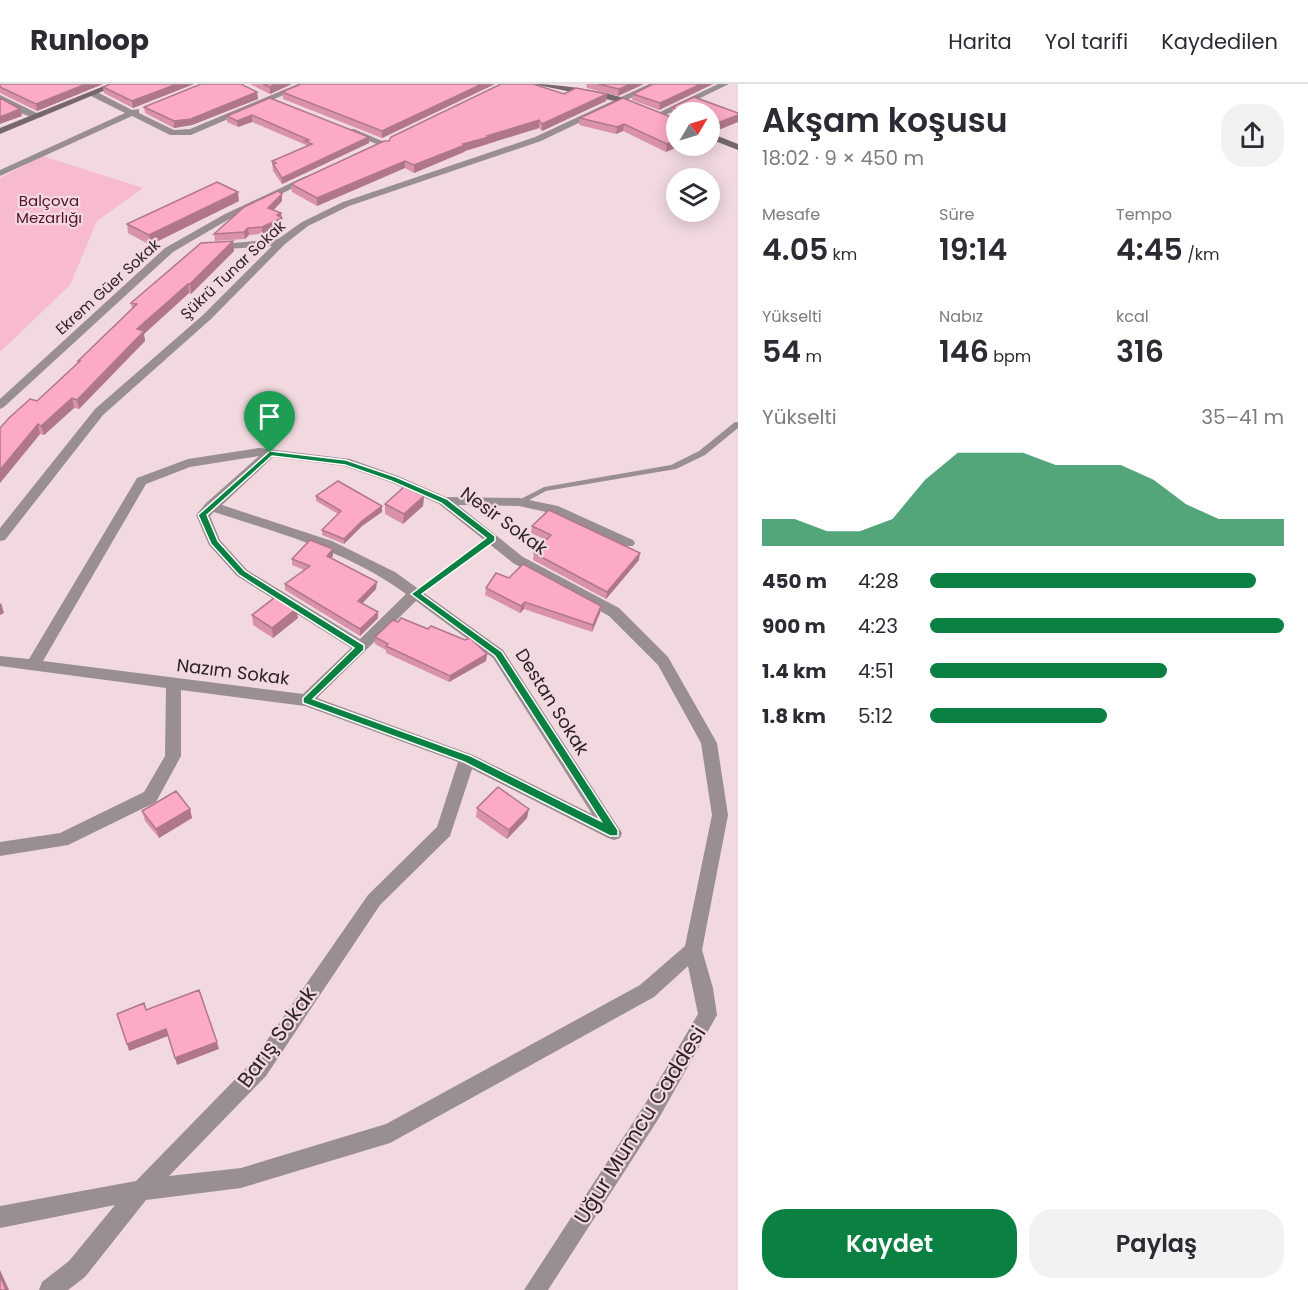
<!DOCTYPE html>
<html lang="tr">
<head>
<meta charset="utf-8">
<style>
	body { margin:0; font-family:Poppins,sans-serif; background:#f2f2f3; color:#2b2b33; height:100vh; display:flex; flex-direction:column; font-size:22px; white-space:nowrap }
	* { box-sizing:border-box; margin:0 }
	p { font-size:20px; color:#7c7c81 }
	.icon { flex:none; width:33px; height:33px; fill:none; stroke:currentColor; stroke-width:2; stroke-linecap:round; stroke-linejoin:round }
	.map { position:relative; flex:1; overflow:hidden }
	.panel { display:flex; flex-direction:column; background:#fff; width:570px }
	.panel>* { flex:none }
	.needle { width:39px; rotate:52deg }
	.controls { position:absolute; left:666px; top:18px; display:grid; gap:12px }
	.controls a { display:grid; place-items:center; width:54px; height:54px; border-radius:50%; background:#fff; box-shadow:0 3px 15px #0003; font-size:30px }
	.pin { position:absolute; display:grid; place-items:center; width:51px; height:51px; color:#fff; margin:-62px -26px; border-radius:50% 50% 50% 0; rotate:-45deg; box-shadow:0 0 6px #0007 }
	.pin .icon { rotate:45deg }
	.round { display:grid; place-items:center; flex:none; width:63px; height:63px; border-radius:24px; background:#f2f2f3 }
	.head { display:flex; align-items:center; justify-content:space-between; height:102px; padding:0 24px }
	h1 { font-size:33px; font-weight:600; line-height:45px }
	.metrics { display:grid; grid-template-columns:repeat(3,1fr); gap:9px; height:102px; padding:6px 24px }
	.metrics div { display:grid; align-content:center }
	.metrics b { font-size:30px; font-weight:600 }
	.metrics small { font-size:16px; font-weight:400 }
	.metrics p { font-size:16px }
	.chart { height:168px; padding:12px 24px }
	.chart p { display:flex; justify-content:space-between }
	.chart svg { width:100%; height:108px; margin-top:6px; fill:#0b8043; opacity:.7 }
	.action { display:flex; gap:12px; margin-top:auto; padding:12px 24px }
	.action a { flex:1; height:69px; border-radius:24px; background:#0b8043; color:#fff; font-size:24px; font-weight:600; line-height:69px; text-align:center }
	.action a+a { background:#f2f2f3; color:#2b2b33 }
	ul { padding:0 24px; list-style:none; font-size:20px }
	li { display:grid; grid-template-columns:96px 72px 1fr; align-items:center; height:45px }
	li i { height:15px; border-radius:8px; background:#0b8043 }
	header { display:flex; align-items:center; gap:36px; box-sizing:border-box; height:84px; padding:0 30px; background:#fff; border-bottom:2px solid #e1e1e2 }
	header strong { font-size:28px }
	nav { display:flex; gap:33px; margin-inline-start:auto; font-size:21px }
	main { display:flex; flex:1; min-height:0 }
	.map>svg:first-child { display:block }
</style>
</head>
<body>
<header>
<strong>Runloop</strong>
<nav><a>Harita</a><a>Yol tarifi</a><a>Kaydedilen</a></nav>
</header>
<main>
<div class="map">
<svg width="738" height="1206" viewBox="0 0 738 1206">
	<rect width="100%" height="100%" fill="#f2d9e0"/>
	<path fill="#f8bace" d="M43,72L143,104L97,137L70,201L0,268V94Z"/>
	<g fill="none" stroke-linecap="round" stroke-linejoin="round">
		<path stroke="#a8959a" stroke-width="4" stroke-dasharray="4.5 3" stroke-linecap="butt" d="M430,499L478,465"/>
		<path fill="#998e91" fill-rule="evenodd" d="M735,338H738V344L705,371L676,385L546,407L522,420L519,421L515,418L544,403L671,381L699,367Z"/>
		<path fill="#998e91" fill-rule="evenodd" d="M298,0H309L191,51H170L132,32L0,92V86L125,29L91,12V8H97L132,26L139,25V29L174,46L190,45Z
			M649,0H660L541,57L349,122L308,142L285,160L211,235L103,331L5,456L0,457V444L95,325L203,231L272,162L214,166L210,165V161L278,155L302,138L343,118L535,53Z
			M718,0H729L661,33L654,31Z
			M0,11L43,32C34,38 9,24 0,17Z
			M348,45H354L389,60L382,62L348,49Z
			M306,92L314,94L231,134L173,168L4,323L0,325V315L165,164L225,130Z
			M259,364L350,375L398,392L446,413L519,414L558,422L633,456L635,459L633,462H623L555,430L519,422L458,421L523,473L619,524L668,573L717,659L728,731L702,866L713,904L717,931L659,1034L548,1206H524L645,1020L698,930L688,882L654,913L390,1059L241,1104L146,1116L85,1193L68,1206H39L42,1198L69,1177L115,1121L0,1144V1122L136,1097L252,978L368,811L437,743L458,678L305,622L181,606V672L156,718L68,761L0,772V758L60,749L144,708L165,672L166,604L0,582V572L29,575L137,394L188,375ZM259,372L206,419L196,431L209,461L237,492L351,564L303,610L43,577L146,400L190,383ZM273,373L344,382L390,398L439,420L513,479L609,532L658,581L701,659L712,731L685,862L640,901L386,1040L241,1084L169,1092L266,992L380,821L450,752L472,685L608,754L614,756L620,754L622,749L503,566L395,488L332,457L222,421ZM214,428C281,450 349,468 406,510L360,555L247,486L220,456L210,432ZM416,517L493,574L592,730L473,671L317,614Z"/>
		<path fill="#76676b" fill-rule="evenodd" d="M109,0H120L0,50V44Z
			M533,0C556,0 623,8 640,22L636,25L620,18Z
			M710,49L738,60V66L710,55Z"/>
	</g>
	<path fill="#d992aa" d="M0,0H103L37,27L0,9Z
		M194,0L133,24L104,9L103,3Z
		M250,0H292L270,10Z
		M495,0L382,54L283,15L282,8Z
		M586,0H644L618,12L587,4Z
		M653,0H713L659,26L632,16L633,10Z
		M257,8L258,15L192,41L174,44L145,29L144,23Z
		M564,10H607L606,17L542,47L539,44L488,59V60L465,67L464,68L414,89L405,84L317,122L292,108L291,100L389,57Z
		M270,14L369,59L282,100L273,87L272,77L306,63V61L252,38L238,43L227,38V32Z
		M672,23L738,29V38L713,48L710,47V28H676V33L671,31Z
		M580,34L676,35L666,68L623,47L616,50L579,41Z
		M239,117L150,161L128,149L127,140Z
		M282,117L273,126L281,134L283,142L262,150L249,151L245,155L215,157L214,150Z
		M233,157L234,167L191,210L189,209L144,250L145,257L79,325L74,324L44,351L40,350L0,399L37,317L78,279V277L132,225L131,219Z
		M316,412L382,428L362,442L344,460L322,451V446L338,430L316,417Z
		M424,412L423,422L403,440L385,430V420Z
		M532,442L639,476L606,515L533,476L534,469L546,456L531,449Z
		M333,472L331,474L376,505L362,519L378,534L360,552L285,506V500L304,486L292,481V475Z
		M509,494L601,522L600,529L592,548L524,525L520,529L485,511L486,504Z
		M252,531L298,534L273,554L253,541Z
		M398,538L428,545L487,570L486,577L449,598L386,569V566L375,560V553Z
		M477,724L527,734L507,755L476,733Z
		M190,725L192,734L159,754L145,737L142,727Z"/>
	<path fill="#b0778b" d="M86,0H103L37,27L36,20Z
		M177,0H194L133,24L132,17Z
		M277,0H292L270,10V3Z
		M482,0H495L382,54V47Z
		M631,0H644L618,12L619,5Z
		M701,0H713L659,26L660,19Z
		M257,8L258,15L192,41L174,44V37Z
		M607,10L606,17L542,47V40Z
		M20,25L22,32L0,40V33Z
		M252,31V38L238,43L237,37Z
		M738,31V38L713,48L715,40Z
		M539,36V44L465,67L464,68L414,89V81L463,60Z
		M624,40L623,47L616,50L617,43Z
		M369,53V59L282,100V94Z
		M676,56V62H680L666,68L667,60Z
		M405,77V84L317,122V114Z
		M238,108L239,117L150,161L149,151Z
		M282,110V117L269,131L268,124Z
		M281,129L283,142L262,150V143L277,131Z
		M248,144L249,151L245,155L244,148Z
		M233,157L234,167L191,210L190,200Z
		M188,200L189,209L144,250L145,257L79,325L77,316L137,245Z
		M72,314L74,324L44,351L41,342Z
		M38,340L40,350L0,399V386Z
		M424,412L423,422L403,440L404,430Z
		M382,422V428L362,442L344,460V455L362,437Z
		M333,465V472L327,478V472Z
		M640,469L639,476L606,515L607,508Z
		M377,498L376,505L358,524V517Z
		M525,518L524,525L520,529L521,522Z
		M1,519L4,529L0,531V520Z
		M601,522L600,529L592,548L593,541Z
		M297,524L298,534L273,554L272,544Z
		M378,528V534L360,552V545Z
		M487,570L486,577L449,598L450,592Z
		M190,725L192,734L159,754L156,745Z
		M529,725L527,734L507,755L509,746Z
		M166,945L168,952L129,967L127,960Z
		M217,958L219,965L177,981L175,974Z
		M0,1186L9,1206H6L0,1192Z"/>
	<path fill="#fcaac6" stroke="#b0778b" stroke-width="1.5" d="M0,0H86L36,20L0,3Z
		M110,0H177L132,17L103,3Z
		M201,0H241L257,8L191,35L174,37L144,23Z
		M263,0H277L270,3Z
		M301,0H482L382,47L282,8Z
		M501,0H533L564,10L576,4L607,10L542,40L539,36L487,52L489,53L463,60L465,61L414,81L405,77L317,114L291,100L384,57H389L391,53Z
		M598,0H631L619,5Z
		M653,0H701L660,19L633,10Z
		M694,13L738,29V31L715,40H710V42V28H679V26L672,23Z
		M0,14L20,25L0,33Z
		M270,14L369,53L282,94L273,80L276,79L272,77L312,60L305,57L309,56L252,31L237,37L227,32Z
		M623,14L676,35V56L667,60L624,40L617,43L580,34Z
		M217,98L238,108L149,151L127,140Z
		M278,107L282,110L268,124L281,129L277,131L282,134L262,143L248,144L244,148L214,150L244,123Z
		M233,157L190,200H188L137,245L144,247L77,316L72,314L41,342L38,340L0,386V344L9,334L30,315L37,317L80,277H78L137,220L131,219L201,159Z
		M338,397L382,422L362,437L344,455L322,446L341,427L316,412Z
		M404,403L424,412L404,430L385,420Z
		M549,426L640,469L607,508L534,469L551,451L532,442Z
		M310,456L333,465L327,472L377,498L358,517L378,528L360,545L285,500L310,482L292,475Z
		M523,480L601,522L593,541L525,518L521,522L486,504L496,489L509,494Z
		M278,511L297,524L272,544L252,531Z
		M401,534L428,545L431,542L465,556L470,554L487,570L450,592L386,562L388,560L375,553L393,536L398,538Z
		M498,703L529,725L509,746L477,724Z
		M176,707L190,725L156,745L142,727Z
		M199,906L217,958L175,974L166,945L127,960L117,930L144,919L146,926Z
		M0,1192L6,1206H0Z"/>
	<path fill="#0b8043" stroke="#fff" stroke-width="1.5" fill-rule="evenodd" d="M270,367L346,376L396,393L447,415L495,452V457L422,510L502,568L618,746V752H610L464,678L303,619V614L354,564L239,491L211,460L198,431ZM272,372L345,381L391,397L441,419L486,454L411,510L495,572L601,737L471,672L313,615L364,566V561L245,487L218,457L207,431Z"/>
	<g text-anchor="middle" stroke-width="4.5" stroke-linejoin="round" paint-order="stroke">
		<g font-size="15" fill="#530e2e" stroke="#f2d9e0">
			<text x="49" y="122">Balçova<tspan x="49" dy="17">Mezarlığı</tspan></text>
		</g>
		<g font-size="15" fill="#2d2326" stroke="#f2d9e0">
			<text transform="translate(233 186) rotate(-43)" y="5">Şükrü Tunar Sokak</text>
			<text transform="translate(108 203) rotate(-42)" y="5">Ekrem Güer Sokak</text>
		</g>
		<g font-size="18" fill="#2d2326" stroke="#f2d9e0">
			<text transform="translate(504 437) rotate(36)" y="6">Nesir Sokak</text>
			<text transform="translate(233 588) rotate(7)" y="6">Nazım Sokak</text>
			<text transform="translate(552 618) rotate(58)" y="6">Destan Sokak</text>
		</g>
		<g font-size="21" fill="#2d2326" stroke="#f2d9e0">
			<text transform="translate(277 953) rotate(-54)" y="7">Barış Sokak</text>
			<text transform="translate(640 1041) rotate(-58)" y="7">Uğur Mumcu Caddesi</text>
		</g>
	</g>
</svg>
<div class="controls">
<a><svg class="needle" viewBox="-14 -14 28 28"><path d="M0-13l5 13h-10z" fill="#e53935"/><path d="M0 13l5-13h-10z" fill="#7c7c81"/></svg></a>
<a><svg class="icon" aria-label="layers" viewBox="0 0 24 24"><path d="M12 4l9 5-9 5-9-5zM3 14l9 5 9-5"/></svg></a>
</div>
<div class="pin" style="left:270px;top:369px;background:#1e9e55"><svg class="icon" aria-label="arrive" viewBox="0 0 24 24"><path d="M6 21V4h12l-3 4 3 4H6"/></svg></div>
</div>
<section class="panel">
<div class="head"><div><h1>Akşam koşusu</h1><p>18:02 · 9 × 450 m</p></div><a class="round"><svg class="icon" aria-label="share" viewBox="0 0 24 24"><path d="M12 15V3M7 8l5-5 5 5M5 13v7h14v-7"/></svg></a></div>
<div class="metrics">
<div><p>Mesafe</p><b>4.05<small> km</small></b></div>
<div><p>Süre</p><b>19:14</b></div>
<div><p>Tempo</p><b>4:45<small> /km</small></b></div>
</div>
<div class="metrics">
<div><p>Yükselti</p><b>54<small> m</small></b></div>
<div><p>Nabız</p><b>146<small> bpm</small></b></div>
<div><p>kcal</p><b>316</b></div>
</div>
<div class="chart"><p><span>Yükselti</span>35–41 m</p>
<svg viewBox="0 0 160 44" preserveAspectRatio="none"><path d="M0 44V33L10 33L20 38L30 38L40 33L50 17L60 6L70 6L80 6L90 11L100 11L110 11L120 17L130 27L140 33L150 33L160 33V44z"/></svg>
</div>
<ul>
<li><b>450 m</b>4:28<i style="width:92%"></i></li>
<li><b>900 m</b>4:23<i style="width:100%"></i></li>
<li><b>1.4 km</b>4:51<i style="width:67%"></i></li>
<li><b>1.8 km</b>5:12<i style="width:50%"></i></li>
</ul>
<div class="action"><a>Kaydet</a><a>Paylaş</a></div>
</section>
</main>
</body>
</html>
